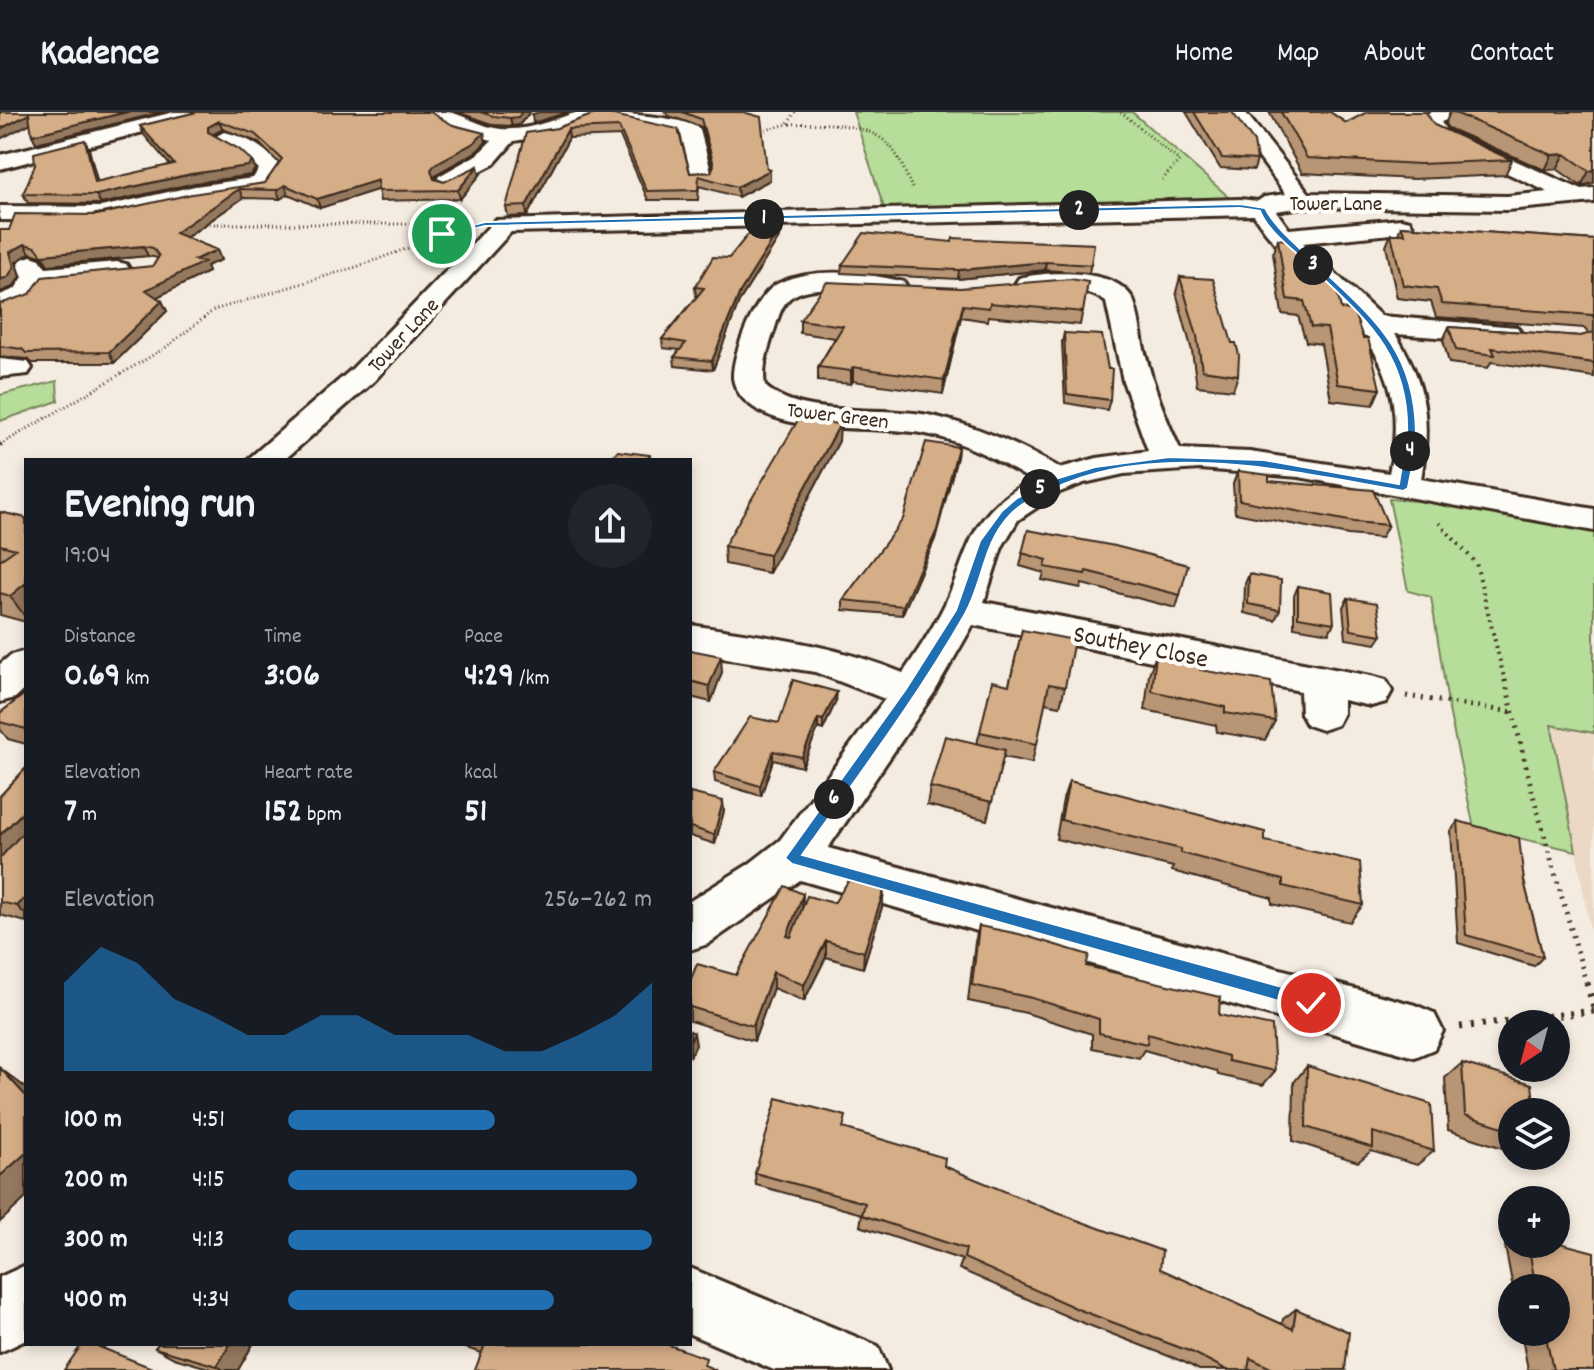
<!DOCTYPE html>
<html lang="en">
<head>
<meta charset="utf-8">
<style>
	body { margin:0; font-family:Dekko,sans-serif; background:#20242c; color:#f1f3f6; height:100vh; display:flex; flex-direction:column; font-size:30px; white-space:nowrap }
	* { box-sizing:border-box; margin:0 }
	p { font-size:26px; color:#9ea1a6 }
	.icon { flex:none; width:44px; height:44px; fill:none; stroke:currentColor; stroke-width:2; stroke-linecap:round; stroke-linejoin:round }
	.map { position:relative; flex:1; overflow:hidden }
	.drawer { position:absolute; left:24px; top:346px; width:668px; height:888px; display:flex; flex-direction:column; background:#171b24; border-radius:0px; box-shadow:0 4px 12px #0003 }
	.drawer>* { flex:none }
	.needle { width:52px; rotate:216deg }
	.controls { position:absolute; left:1498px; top:898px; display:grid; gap:16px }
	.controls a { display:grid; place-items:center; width:72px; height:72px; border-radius:50%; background:#171b24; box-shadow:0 4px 12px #0003; font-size:40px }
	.pin { position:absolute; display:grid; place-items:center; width:68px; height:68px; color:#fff; margin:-34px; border:4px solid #fff; border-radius:50%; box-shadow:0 2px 8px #0007 }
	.km { position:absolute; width:40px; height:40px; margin:-20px; border-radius:50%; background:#222; color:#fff; font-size:22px; line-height:40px; text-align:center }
	.round { display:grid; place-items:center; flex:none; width:84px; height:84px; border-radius:42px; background:#20242c }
	.head { display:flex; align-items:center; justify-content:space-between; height:136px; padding:0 40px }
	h1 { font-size:44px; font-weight:700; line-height:60px }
	.figures { display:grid; grid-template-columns:repeat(3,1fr); gap:12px; height:136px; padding:8px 40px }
	.figures div { display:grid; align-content:center }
	.figures b { font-size:34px; font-weight:700 }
	.figures small { font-size:22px; font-weight:400 }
	.figures p { font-size:22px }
	.chart { height:224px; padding:16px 40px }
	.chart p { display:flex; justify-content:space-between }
	.chart svg { width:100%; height:144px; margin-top:8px; fill:#1f6fb2; opacity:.7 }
	ul { padding:0 40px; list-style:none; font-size:26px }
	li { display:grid; grid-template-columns:128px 96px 1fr; align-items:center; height:60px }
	li i { height:20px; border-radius:10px; background:#1f6fb2 }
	header { display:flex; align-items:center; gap:48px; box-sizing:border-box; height:112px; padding:0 40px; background:#171b24; border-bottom:2px solid #363941 }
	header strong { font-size:38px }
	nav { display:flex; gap:44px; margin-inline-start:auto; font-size:28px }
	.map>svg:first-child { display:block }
</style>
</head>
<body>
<header>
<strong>Kadence</strong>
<nav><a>Home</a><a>Map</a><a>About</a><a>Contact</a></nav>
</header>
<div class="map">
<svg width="1594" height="1258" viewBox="0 0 1594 1258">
	<rect width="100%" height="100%" fill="#f5ece1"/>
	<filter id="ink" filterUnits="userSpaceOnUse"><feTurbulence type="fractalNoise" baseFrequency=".0125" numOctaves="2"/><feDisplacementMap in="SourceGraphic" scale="16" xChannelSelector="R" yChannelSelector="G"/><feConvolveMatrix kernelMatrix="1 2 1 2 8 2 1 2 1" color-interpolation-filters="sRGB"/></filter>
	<g filter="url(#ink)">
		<path fill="#ebd9c6" d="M1551,613L1594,621V839L1576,739Z"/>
		<path fill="#b6dd99" stroke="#78845c" stroke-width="2" d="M853,0H1132L1238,93L886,102Z
			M57,269L58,289L0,309V283Z
			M1389,387L1442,391L1594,415V621L1551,613L1576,739L1474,716L1449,598L1431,485L1408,479Z"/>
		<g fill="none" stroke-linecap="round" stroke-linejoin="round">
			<defs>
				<path id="minor" d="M174,0H208L205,4L0,57V43Z
					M423,0C431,0 440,0 448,0C466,3 481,15 501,17C531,19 552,7 579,0C600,0 688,3 700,18L712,63L709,68H693L681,22L601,6L557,22L514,29L494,52L447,76L439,74L436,69L439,64L478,42L492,28L456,19Z
					M1225,0H1245L1309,81L1507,84L1548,80L1431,26L1419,7L1430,0H1460L1457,4L1441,10L1446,18L1580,77L1594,76V90L1507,98L1302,95L1276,99L1289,117L1401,107L1410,109L1413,114L1410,119L1401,121L1303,131L1381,204L1517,215L1521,221L1517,227L1507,230L1395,222C1427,271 1431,310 1421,367L1594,397V419L1299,365L1200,357L1124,362L1084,371L1060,380L1018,408L1002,435L984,490L1371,564L1386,568L1392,579L1386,590L1371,594L1343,588V602L1337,613L1322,618L1307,613L1301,602L1300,579L973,513L934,581L828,736L1415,893L1434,901L1443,919L1434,937L1415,945L800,768L708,832L690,838V789L749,752L780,728L885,587L815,560L690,541V513C763,524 834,532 903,561C918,539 933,516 945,492C972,433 968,403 1031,368C999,349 964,329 926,322C876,312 788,325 748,291C741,286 734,275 733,266C732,241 756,181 779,171C816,154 866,161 904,170L908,176L904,182L895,184C868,181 806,166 786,190C779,198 776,215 772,225C767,241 762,257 765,274C801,307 881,294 928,303C975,313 1018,332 1060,356L1097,346L1148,339L1123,269L1106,190C1078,169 1049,185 1019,178L1015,172L1019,166C1047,159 1112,156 1131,184C1139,196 1141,229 1146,244C1154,276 1166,307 1180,337L1250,340L1389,361C1411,266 1368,220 1303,158C1285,141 1267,125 1254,103L511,120L374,269L284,348H247L352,257L495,108L1240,87L1258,89L1264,85L1286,82Z
					M224,20C247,25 268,37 282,56L268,77L195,88L101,109L0,108V94L101,95L195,74L253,66L259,57L244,43L217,30L213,26Z
					M31,144L40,147L46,156L117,150L126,152L130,158L126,164L117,166L45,172L35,189L0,201V183L15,177L23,165L18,152L22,147Z
					M0,247L28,250L32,256L28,262L0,265Z
					M26,539V576L15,586L0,590V552L11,543Z
					M26,1153V1228L0,1240V1165Z
					M690,1156L878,1234L888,1258H774L690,1222Z"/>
			</defs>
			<use href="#minor" stroke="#3b2a1e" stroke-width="6"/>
			<path stroke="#3b2a1e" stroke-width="3" stroke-dasharray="1 3" stroke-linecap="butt" d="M795,0L788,12C818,11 863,9 887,31C899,42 905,61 912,76
				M1121,0L1179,49L1162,68
				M758,20L788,12
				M202,112H464
				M0,333L165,236L214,198L356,155L455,119"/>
			<path stroke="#3b2a1e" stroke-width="4" stroke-dasharray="2 5" stroke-linecap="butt" d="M0,333L3,331
				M1439,411L1476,451L1505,570"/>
			<path stroke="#3b2a1e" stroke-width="5" stroke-dasharray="2 6" stroke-linecap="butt" d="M1505,568L1534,687L1587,873
				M1406,584L1512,600"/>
			<path stroke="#3b2a1e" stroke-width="7" stroke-dasharray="3 8" stroke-linecap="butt" d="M1587,871L1594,896
				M1460,915L1594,899"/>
			<use href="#minor" fill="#fdfcf7" fill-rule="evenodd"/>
		</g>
		<path fill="#b79574" stroke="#3b2a1e" stroke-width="2" d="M197,0L453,13L484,21L486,30L476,40L438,61L434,66L444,70L480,63L460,87L380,89L378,77L320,96L288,82L280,87L243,86L186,126L217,138L221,148L206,154L208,160L157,185L162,189L167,199L114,251H32L28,247L0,245V192L153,154L158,146L148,144L48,153L41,144L30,141L16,150L20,165L13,175L0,180V118H9L265,71L279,51L258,30L223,17L213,23L252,49L255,57L251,63L195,71L101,92L28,91L23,82L89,37L97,70L170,53L144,23L140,14Z
			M457,0H530L519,13L512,14L494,13Z
			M600,0L690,61L711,60L713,56L702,15L669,4L665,0H743L770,68L738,85L699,74L698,88H648L620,24L569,26L527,104L508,105L506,95L557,16Z
			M1186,0H1232L1257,48L1254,58L1220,56Z
			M1269,0H1330L1346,11L1434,13L1512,48L1505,63L1414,67L1302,61Z
			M1450,0H1594V71L1581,74L1557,57L1545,58L1448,16L1445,12Z
			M782,113V121L740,188L713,258L675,254L674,245L680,238L663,236L662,227L698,184H696L695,175L729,146Z
			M1401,114L1594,128V265L1491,250L1488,256L1449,251L1443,228L1449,215L1581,224L1589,222L1584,216L1436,205L1431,190L1397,186L1386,134L1391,122H1398Z
			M1278,127L1341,197L1380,277L1373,293L1331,288L1321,232L1306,230L1298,204L1282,202L1273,141Z
			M952,130L1094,132L1089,161L1045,158L958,167L841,161L842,153Z
			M1180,165L1238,263L1233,278L1197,274L1192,239L1176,180Z
			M1088,170L1080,213L988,204L987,209L961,205L943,282L853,269L851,272L818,269V255L835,226L800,221V208L961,176Z
			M1064,221L1110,288L1107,298L1065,291L1062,230Z
			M839,329L769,461L725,452L724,434Z
			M958,335L957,345L935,427L902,503L843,498V488Z
			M1238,359L1269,369L1388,413L1381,426L1348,423L1235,401L1233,372Z
			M0,400L26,406V510L0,503Z
			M1028,418L1180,483L1176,496L1082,472L1081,476L1042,468L1044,461L1020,454Z
			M1249,462L1280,498L1275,508L1244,501L1245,472Z
			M1298,474L1334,511L1329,521L1294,515V484Z
			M1348,486L1382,523L1376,532L1346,527L1343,495Z
			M1022,518L1065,575L1060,594L1045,591L1032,651L1003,645L987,708L927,693L930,675L977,631L980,620L1009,573Z
			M690,538L722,560L711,590L690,585Z
			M1156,543L1200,558L1275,609L1265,628L1217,620L1216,613L1145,598L1149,562Z
			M26,581V632L8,627L0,617V601Z
			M836,589L823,618L818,616L802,655L773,648L761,684L715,670L714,660L779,611Z
			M26,656V810L0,803V684Z
			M1069,669L1265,729L1363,793L1350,810L1272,792V786L1172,759L1173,755L1056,727L1063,687Z
			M690,681L724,699L715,732L690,724Z
			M1458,709L1524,769L1543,845L1534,854L1458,831L1451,719Z
			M884,778L882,795L863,856L826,845L804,889L773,876L754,929L690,909V869L736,863L803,782L802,797L834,791Z
			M979,814L1219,903L1275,959L1263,973L1218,963L1217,959L1144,938L1139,946L1092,936V922L1026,901L968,889L975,830Z
			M1462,951L1512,1000V1039L1448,1018L1445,966Z
			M1307,954L1434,1039L1417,1053L1371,1039L1358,1050L1293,1029L1294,970Z
			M845,1017L944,1054L1160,1157L1282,1212L1283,1207L1296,1197L1345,1258H1199L1184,1250L1073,1207L959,1157L962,1148L860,1114L862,1102L756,1073L755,1061Z
			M1512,1130V1132H1556L1594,1258H1528L1521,1220H1556V1176H1513L1505,1134Z
			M158,1232H253L238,1258H215L174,1246L155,1236Z
			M453,1232H666L482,1241Z"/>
		<path fill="#95795e" stroke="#3b2a1e" stroke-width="2" d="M127,0H163L36,31L32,23Z
			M522,0H530L519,13L512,14L510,6Z
			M540,0H569L533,11L532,2Z
			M29,2L33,10L0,27V17Z
			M219,9L223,17L212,23L208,20V15Z
			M568,17L569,26L527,104L526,94Z
			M484,21L486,30L476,40L438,61L433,67L431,58L435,52Z
			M85,28L89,37L100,79L95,70Z
			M1565,42L1557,57L1545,58L1552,43Z
			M252,49L255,57L251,63L195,71L101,92L96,83Z
			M478,54L480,63L460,87L458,78Z
			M770,58V68L738,85L737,75Z
			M1594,58V71L1581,74L1589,59Z
			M378,68L380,77L320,96L317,87Z
			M285,73L288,82L280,87L277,78Z
			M239,77L243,86L179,130L175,121Z
			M782,113V121L740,188L713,258L712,249L740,180Z
			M25,132L30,141L16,150L20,165L13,175L0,180V168L10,140Z
			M143,134L148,144L48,153L42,143Z
			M217,138L221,148L206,154L208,160L151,188L146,178L194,148Z
			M1046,150L1045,158L958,167L959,158Z
			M162,189L167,199L114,251L109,240Z
			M963,193L961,205L943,282L944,268Z
			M853,255V269L851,272V259Z
			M840,312L839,329L769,461V443Z
			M958,335L957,345L935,427L902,503L903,494Z
			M26,471V506L10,484Z
			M721,544L722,560L711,590L709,574Z
			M837,580L836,589L823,618V608Z
			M818,607V616L802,655V645Z
			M773,639V648L761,684L760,674Z
			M723,689L724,699L715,732L714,723Z
			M26,697V732L0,754V723Z
			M884,778L882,795L863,856L864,840Z
			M803,782L802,798L787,840V824Z
			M26,785V803L17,794Z
			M826,829V845L804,889V873Z
			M773,860V876L754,929L753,914Z
			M694,921L696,933L690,945V929Z
			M0,956L26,976V984Z
			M26,1041V1086L0,1110V1064Z
			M230,1232H253L238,1258H224L217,1254Z"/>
		<path fill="#d5ad87" stroke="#3b2a1e" stroke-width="2" d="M0,0H127L32,23L29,2L0,17Z
			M197,0H430L453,13L484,21L474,31L435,52L431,58L434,67L444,70L478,54L458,78L378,79V68L317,87L285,73L277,78L239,77L175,121L217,138L194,148L204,150L146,178L162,189L109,240L26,241L22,237L0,234V192L30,182L42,165L153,154L159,144L153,136L143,134L42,143L36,135L25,132L10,140L14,155L8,165L0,168V118H9L15,102L97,103L192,82L265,71L282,47L255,22L219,9L208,15V20L239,37L252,49L248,54L191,62L96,83L23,82L35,53L34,41L85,28L95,70L174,52L140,14Z
			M480,0H522L518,5L510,6L493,4Z
			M600,0L678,17L690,61L711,60L714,53L701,7L682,0H743L761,5L767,57L770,58L737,75L699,64L698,78L647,79L619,15L568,17L526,94L506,95L526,21L557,16Z
			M1194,0H1232L1254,30L1257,48L1222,46Z
			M1281,0H1330L1346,11L1367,0H1426L1434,13L1512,48L1420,52L1307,46Z
			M1453,0H1594V58L1589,59L1565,42L1552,43Z
			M759,109H776L782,113L740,180L712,249L674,245L686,231L662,227L704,176L695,175L713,145L729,146Z
			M1401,114L1594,128V206L1592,203L1442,192L1437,177L1403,173L1391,122H1405Z
			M864,121L952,130L953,126L1094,132L1091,153L1046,150L959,158L842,153Z
			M1278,127L1287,128L1336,174L1341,197L1353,198L1363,226H1368L1380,277L1338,272L1327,216L1311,215L1304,189L1287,187Z
			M1180,165L1213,167L1232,231H1236L1239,243L1238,263L1202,258L1197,224Z
			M1071,167L1088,170L1083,200L990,191L989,196L963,193L944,268L853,255L851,259L818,255L843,214L800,208L827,170L961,176Z
			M1449,215L1581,224L1594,220V251L1492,236L1495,243L1456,238Z
			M1064,221L1102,223L1108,257H1112L1110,288L1067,282Z
			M798,308L840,312L769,443L724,434Z
			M926,330L958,335L937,418L903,494L843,488L903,407Z
			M617,339L650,343L647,348H610Z
			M1238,359L1269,363V369L1373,378L1388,413L1354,410L1239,388Z
			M0,400L26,406V471L10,484L0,481V448L16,437L0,433Z
			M1028,418L1115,434L1188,453L1180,483L1086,459L1085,462L1045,455L1047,448L1022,441Z
			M1249,462L1281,468L1280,498L1248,492Z
			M1298,474L1332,480L1334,511L1298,505Z
			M1348,486L1377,491L1382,523L1351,518Z
			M1022,518L1074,528L1065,575L1049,572L1037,632L980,620L992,569L1009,573Z
			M690,538L721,544L709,574L690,569Z
			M1156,543L1200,552V558L1271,570L1275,609L1225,601V595L1152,579Z
			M793,568L837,580L823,608L818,607L802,645L773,639L760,674L714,660L750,605L779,611Z
			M26,581V617L0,610V601Z
			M945,624L1005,638L992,690L930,675Z
			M26,656V697L0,723V684Z
			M1069,669L1265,720V729L1360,750L1363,793L1283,774V768L1181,741V737L1061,708Z
			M690,681L723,689L714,723L690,715Z
			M1458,709L1519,726L1524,769L1543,845L1466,823Z
			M26,717V785L17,794L0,790V746Z
			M849,768L884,778L864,840L826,829L804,873L773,860L753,914L690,895V869L697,852L736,863L785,774L803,782L787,824L791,825L807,784L834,791Z
			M979,814L1019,822L1089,843L1086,854L1220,885L1219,903L1272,914L1275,959L1228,949V944L1148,922L1147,932L1099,921V907L1032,886L972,873Z
			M690,919L694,921L690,929Z
			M1462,951L1532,972L1535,1000H1512V1018L1465,1003Z
			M1307,954L1431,992L1434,1039L1373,1020V1036L1306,1015Z
			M0,956L26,984V1041L0,1064Z
			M777,986L846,1004L843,1016L945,1046L944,1054L1052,1099L1162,1139L1160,1157L1293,1217L1296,1197L1349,1220L1345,1258H1275L1250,1246L1248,1258H1227L1194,1241L1080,1198L964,1146L966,1137L862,1103L865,1091L755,1061Z
			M1556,1130L1594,1140V1258H1553L1545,1220H1556V1176H1536L1528,1132H1556Z
			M82,1232H92L157,1258H64Z
			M158,1232H230L217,1254L155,1236Z
			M475,1232H666L706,1246L704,1253L716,1258H475L484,1235Z"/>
	</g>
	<path fill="#1f6fb2" stroke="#fff" stroke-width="2" d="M1240,92L1265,96C1276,117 1297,133 1314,150C1371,204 1415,236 1416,321C1417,339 1411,358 1408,376L1403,379C1296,360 1153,327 1051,378C1036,385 1021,391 1010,403C983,431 983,470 965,502C917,586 858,664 802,743L1311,883L1319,891L1311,898L792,752L785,746L906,577L956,498L980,429L1002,399L1017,386L1055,367L1095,355L1169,345L1264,348L1399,372C1401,356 1406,339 1407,323C1410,238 1360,203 1305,149C1290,135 1268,119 1260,99L1240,96L485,114L442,124L439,122L485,110Z"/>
	<g text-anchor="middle" stroke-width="8" stroke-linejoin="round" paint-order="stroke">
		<g font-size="22" fill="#3b2a1e" stroke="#fdfcf7">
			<text x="1336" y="98">Tower Lane</text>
			<text transform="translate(402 222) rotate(-47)" y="8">Tower Lane</text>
			<text transform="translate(838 302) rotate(7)" y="8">Tower Green</text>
		</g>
		<g font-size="26" fill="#3b2a1e" stroke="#fdfcf7">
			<text transform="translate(1141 533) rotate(11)" y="9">Southey Close</text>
		</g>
	</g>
</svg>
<div class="controls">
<a><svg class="needle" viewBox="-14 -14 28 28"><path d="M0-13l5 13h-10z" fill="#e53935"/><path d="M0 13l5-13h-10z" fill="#9ea1a6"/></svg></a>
<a><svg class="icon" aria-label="layers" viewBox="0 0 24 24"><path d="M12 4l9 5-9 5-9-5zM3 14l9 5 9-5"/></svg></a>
<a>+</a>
<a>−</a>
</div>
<div class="pin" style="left:442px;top:122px;background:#1e9e55"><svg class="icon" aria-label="arrive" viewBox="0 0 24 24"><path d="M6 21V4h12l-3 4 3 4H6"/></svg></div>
<div class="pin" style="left:1311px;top:891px;background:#d93025"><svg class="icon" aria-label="check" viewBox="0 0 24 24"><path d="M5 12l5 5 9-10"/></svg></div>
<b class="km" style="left:764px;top:107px">1</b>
<b class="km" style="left:1079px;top:98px">2</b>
<b class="km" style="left:1313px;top:153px">3</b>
<b class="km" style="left:1410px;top:339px">4</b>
<b class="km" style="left:1040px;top:377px">5</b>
<b class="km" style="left:834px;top:687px">6</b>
<section class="drawer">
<div class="head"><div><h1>Evening run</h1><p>19:04</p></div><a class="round"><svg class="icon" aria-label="share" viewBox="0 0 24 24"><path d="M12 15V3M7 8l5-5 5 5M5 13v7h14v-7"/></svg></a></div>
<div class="figures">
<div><p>Distance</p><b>0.69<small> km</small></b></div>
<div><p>Time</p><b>3:06</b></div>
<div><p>Pace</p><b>4:29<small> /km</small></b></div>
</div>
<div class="figures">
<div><p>Elevation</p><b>7<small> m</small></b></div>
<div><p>Heart rate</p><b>152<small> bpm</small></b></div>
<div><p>kcal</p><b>51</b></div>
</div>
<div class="chart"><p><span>Elevation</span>256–262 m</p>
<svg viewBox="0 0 160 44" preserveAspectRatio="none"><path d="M0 44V17L10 6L20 11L30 22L40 27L50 33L60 33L70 27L80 27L90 33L100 33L110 33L120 38L130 38L140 33L150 27L160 17V44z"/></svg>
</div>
<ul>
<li><b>100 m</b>4:51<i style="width:57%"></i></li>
<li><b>200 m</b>4:15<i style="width:96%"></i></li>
<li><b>300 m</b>4:13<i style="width:100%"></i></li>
<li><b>400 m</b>4:34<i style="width:73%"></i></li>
</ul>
</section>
</div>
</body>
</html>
